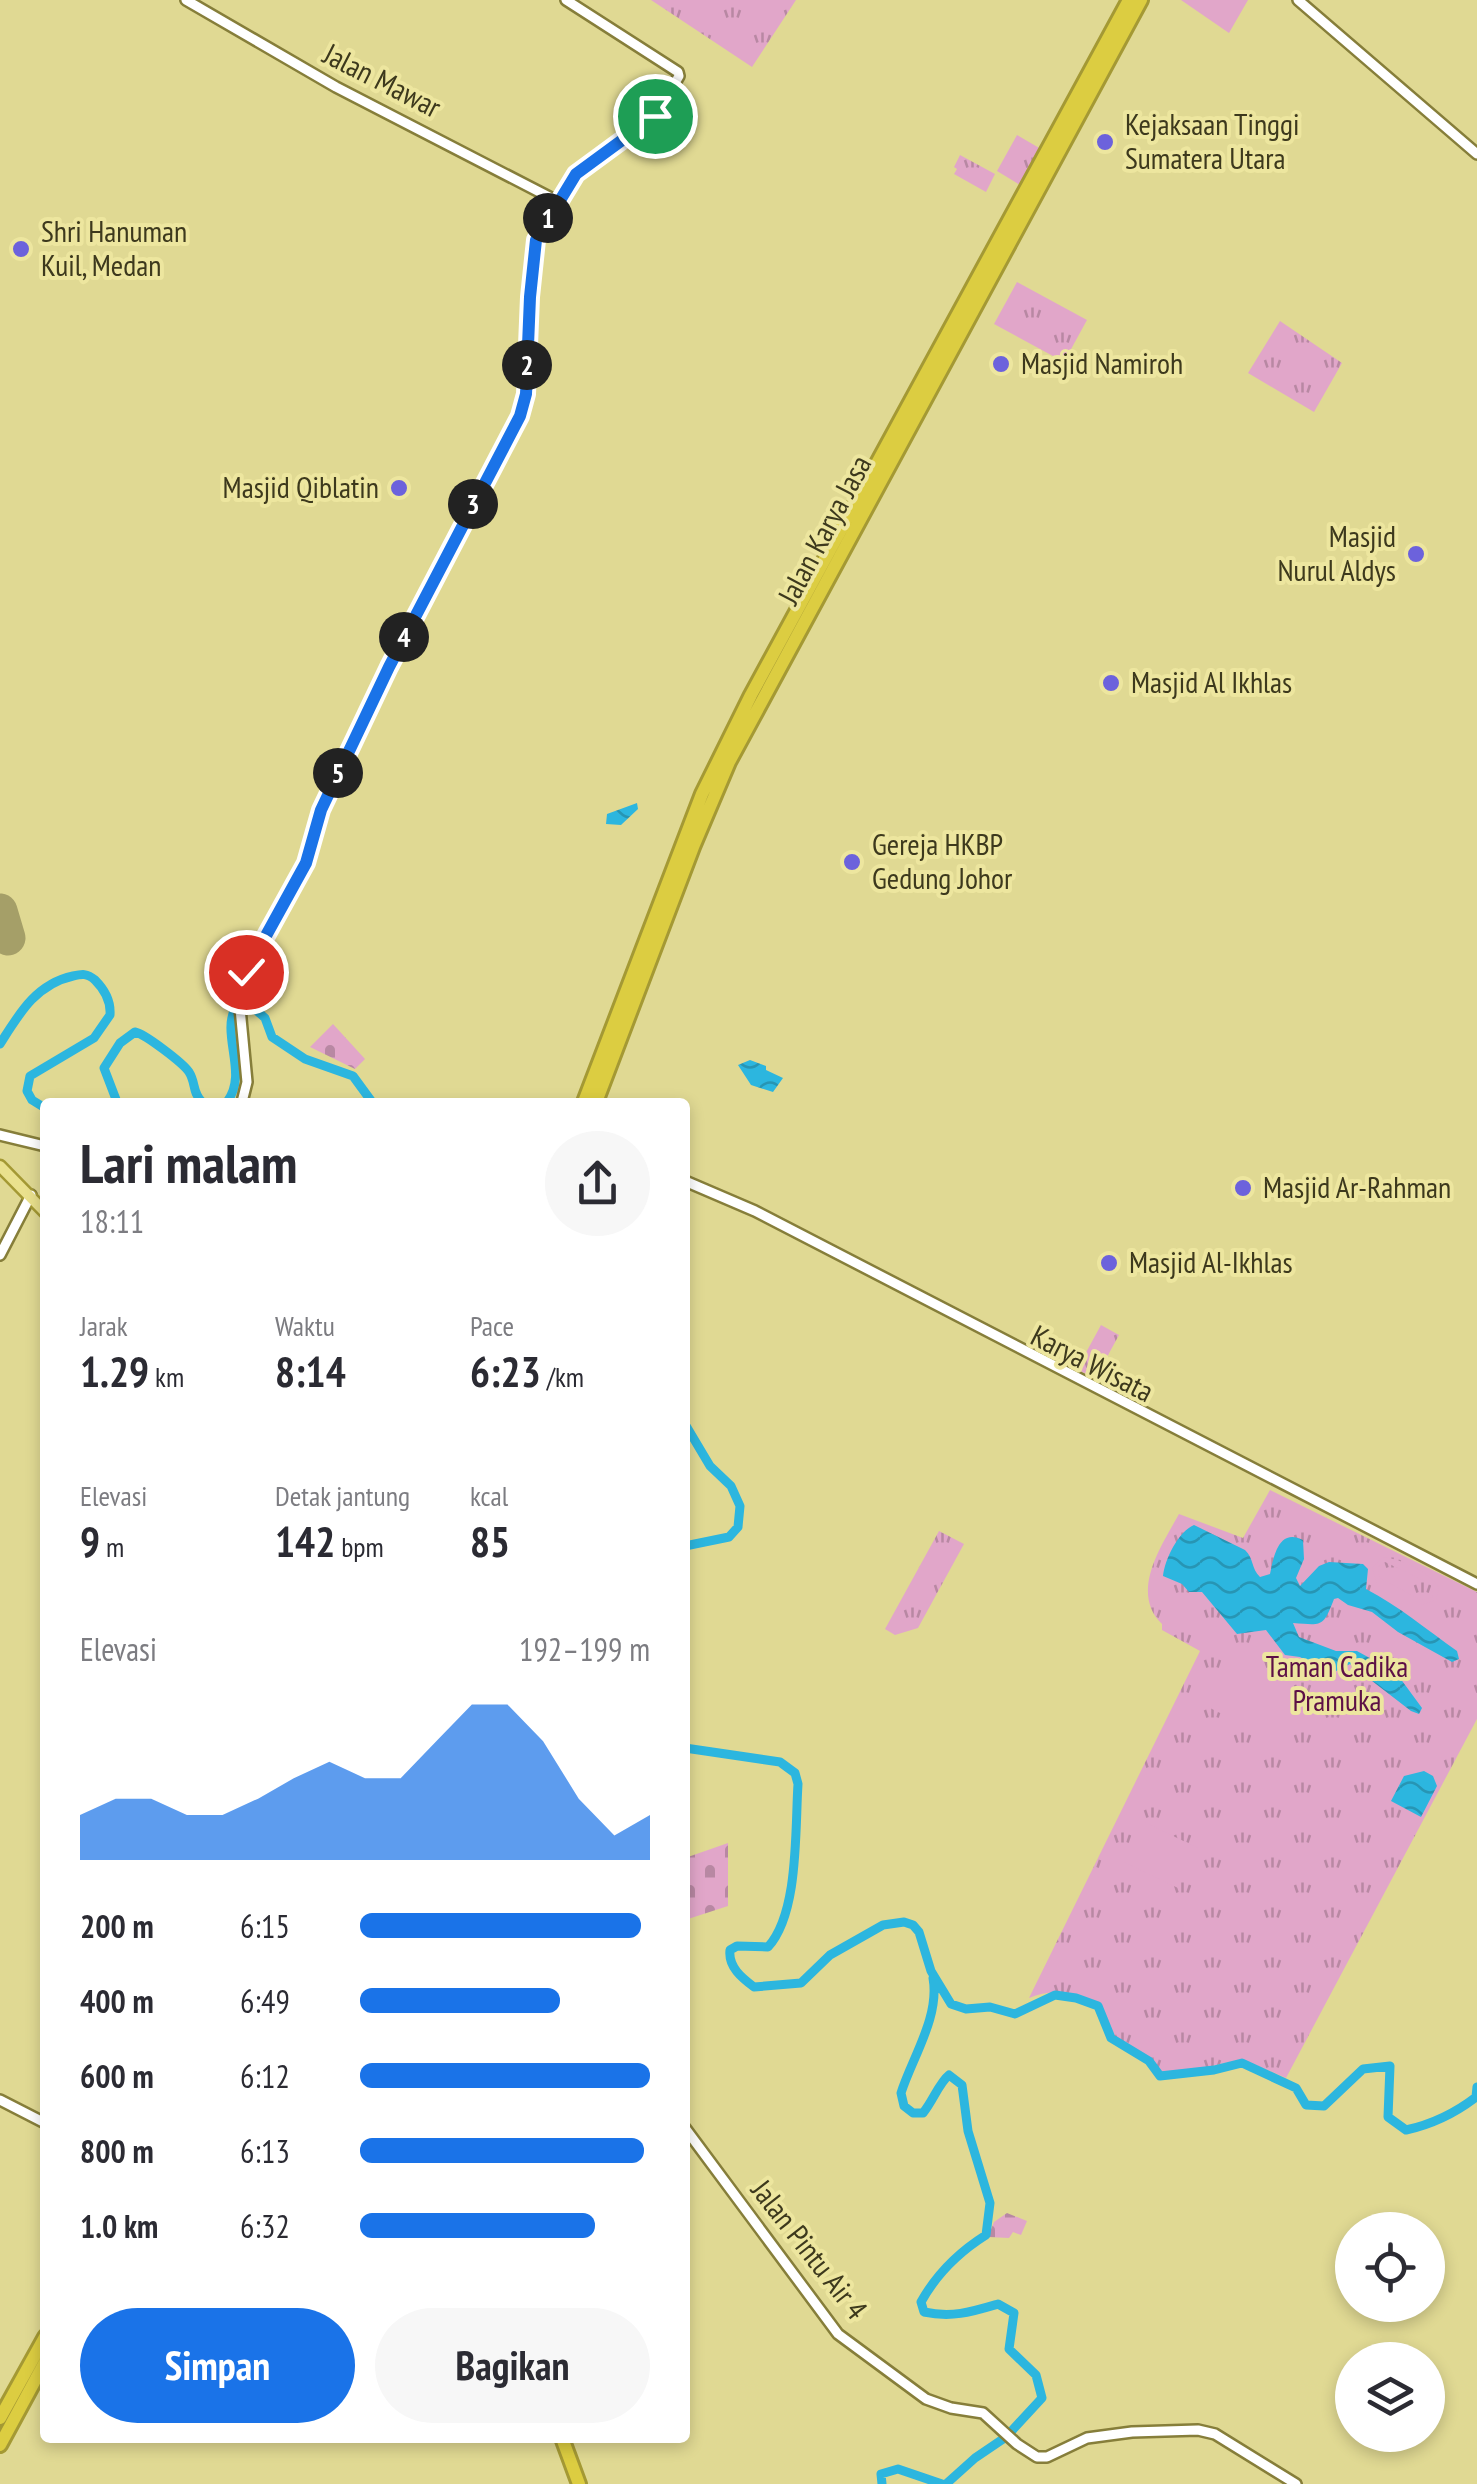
<!DOCTYPE html>
<html lang="id">
<head>
<meta charset="utf-8">
<style>
	body { margin:0; font-family:"PT Sans Narrow",sans-serif; background:#f7f7f7; color:#2b2b33; height:100vh; display:flex; flex-direction:column; font-size:38px; white-space:nowrap }
	* { box-sizing:border-box; margin:0 }
	p { font-size:32px; color:#7c7c81 }
	.icon { flex:none; width:55px; height:55px; fill:none; stroke:currentColor; stroke-width:2; stroke-linecap:round; stroke-linejoin:round }
	.map { position:relative; flex:1; overflow:hidden }
	.drawer { position:absolute; left:40px; top:1098px; width:650px; height:1345px; display:flex; flex-direction:column; background:#fff; border-radius:10px; box-shadow:0 5px 15px #0003 }
	.drawer>* { flex:none }
	.buttons { position:absolute; left:1335px; top:2212px; display:grid; gap:20px }
	.buttons a { display:grid; place-items:center; width:110px; height:110px; border-radius:50%; background:#fff; box-shadow:0 5px 15px #0003; font-size:50px }
	.pin { position:absolute; display:grid; place-items:center; width:85px; height:85px; color:#fff; margin:-42px; border:5px solid #fff; border-radius:50%; box-shadow:0 2px 10px #0007 }
	.km { position:absolute; width:50px; height:50px; margin:-25px; border-radius:50%; background:#222; color:#fff; font-size:28px; line-height:50px; text-align:center }
	.round { display:grid; place-items:center; flex:none; width:105px; height:105px; border-radius:52px; background:#f7f7f7 }
	.summary { display:flex; align-items:center; justify-content:space-between; height:170px; padding:0 40px }
	h1 { font-size:55px; font-weight:700; line-height:75px }
	.stats { display:grid; grid-template-columns:repeat(3,1fr); gap:15px; height:170px; padding:10px 40px }
	.stats div { display:grid; align-content:center }
	.stats b { font-size:42px; font-weight:700 }
	.stats small { font-size:28px; font-weight:400 }
	.stats p { font-size:28px }
	.chart { height:280px; padding:20px 40px }
	.chart p { display:flex; justify-content:space-between }
	.chart svg { width:100%; height:180px; margin-top:10px; fill:#1a73e8; opacity:.7 }
	.button { display:flex; gap:20px; margin-top:auto; padding:20px 40px }
	.button a { flex:1; height:115px; border-radius:60px; background:#1a73e8; color:#fff; font-size:40px; font-weight:700; line-height:115px; text-align:center }
	.button a+a { background:#f7f7f7; color:#2b2b33 }
	ul { padding:0 40px; list-style:none; font-size:32px }
	li { display:grid; grid-template-columns:160px 120px 1fr; align-items:center; height:75px }
	li i { height:25px; border-radius:12px; background:#1a73e8 }
	.map>svg:first-child { display:block }
</style>
</head>
<body>
<div class="map">
<svg width="1477" height="2484" viewBox="0 0 1477 2484">
	<defs>
		<pattern id="grass-tufts" width="24" height="20" patternUnits="userSpaceOnUse" patternTransform="scale(2.5)"><rect width="24" height="20" fill="#e1a6c9"/><path d="M3 7l-1-3M5 7V3M7 7l1-3M15 17l-1-3M17 17v-4M19 17l1-3" fill="none" stroke="#b888a3"/></pattern>
		<pattern id="cemetery-stones" width="16" height="16" patternUnits="userSpaceOnUse" patternTransform="scale(2.5)"><rect width="16" height="16" fill="#e1a6c9"/><path d="M2 7V4a2 2 0 0 1 4 0v3zM10 15v-3a2 2 0 0 1 4 0v3z" fill="#b888a3"/></pattern>
		<pattern id="water-waves" width="16" height="10" patternUnits="userSpaceOnUse" patternTransform="scale(2.5)"><rect width="16" height="10" fill="#2cb6df"/><path d="M0 5q4-4 8 0t8 0" fill="none" stroke="#2795b4"/></pattern>
	</defs>
	<rect width="100%" height="100%" fill="#e0d993"/>
	<path fill="url(#grass-tufts)" d="M651,0H796L752,67Z
		M1017,135L1041,149L1020,185L997,171Z
		M960,155L995,174L986,192L954,174L957,169L954,167Z
		M1017,282L1087,320L1064,362L994,324Z
		M1280,321L1342,363L1314,412L1248,373Z
		M1101,1325L1119,1335L1095,1379L1077,1369Z
		M1270,1490L1477,1592V1719L1286,2078L1242,2059L1204,2068L1161,2073L1150,2058L1113,2035L1100,2004C1074,1994 1055,1987 1029,1998L1200,1651L1162,1630V1624C1129,1592 1162,1545 1179,1514L1243,1538Z
		M939,1531L964,1544L918,1628L895,1635L885,1629Z"/>
	<path fill="url(#cemetery-stones)" d="M333,1024L365,1059L355,1069L310,1047Z
		M728,1843V1906L685,1920V1858Z
		M1007,2213L1027,2221L1021,2235L1013,2232L1009,2238L988,2237L994,2222Z"/>
	<path fill="#e1a6c9" fill-rule="evenodd" d="M1181,0H1248L1229,33Z
		M1383,1557C1401,1559 1430,1572 1439,1588L1436,1600L1421,1605L1377,1583L1372,1568ZM1385,1562L1431,1584L1433,1597L1421,1600L1380,1578L1377,1568Z
		M1230,1658L1298,1692L1274,1740L1206,1706Z
		M1144,1822L1198,1848L1178,1888L1124,1862Z"/>
	<path fill="url(#water-waves)" d="M637,803L638,809L621,825L606,824L607,814Z
		M750,1060L766,1066V1070L783,1078L773,1092L751,1085L738,1065Z
		M1194,1525L1245,1550C1254,1558 1251,1569 1260,1577L1270,1574C1274,1555 1279,1528 1303,1540L1304,1559L1296,1578L1300,1586L1319,1566L1329,1562L1363,1564L1368,1569L1366,1589C1399,1606 1427,1630 1457,1651L1459,1659L1452,1662L1398,1632L1372,1612L1348,1605L1338,1598L1334,1599C1323,1628 1322,1625 1293,1623L1299,1637L1336,1651H1357L1377,1662L1400,1678L1422,1708L1419,1714L1411,1711L1350,1664L1330,1674L1300,1657L1285,1655L1266,1630L1237,1634L1202,1592H1189L1182,1584L1163,1576C1165,1559 1178,1532 1194,1525Z
		M1424,1771L1433,1776L1437,1786L1421,1817L1391,1801L1404,1776Z"/>
	<g fill="none" stroke-linecap="round" stroke-linejoin="round">
		<path stroke="#2cb6df" stroke-width="9" d="M0,1044C19,1014 36,984 73,976C82,974 87,973 95,980C105,990 111,1002 110,1015L94,1038L30,1076L27,1091L32,1100L45,1108
			M117,1102L104,1068L120,1043L135,1032C145,1034 183,1063 189,1072C196,1083 192,1092 202,1102
			M227,1102C249,1073 220,1035 236,1006L246,1005L255,1009L265,1018L272,1037L305,1059L353,1076L372,1102
			M685,1424L710,1466L731,1486L740,1506L738,1527L729,1537L685,1546
			M685,1748L780,1762L795,1773L798,1784C795,1830 799,1913 768,1947L737,1946L730,1950C728,1967 742,1978 754,1987L801,1983L830,1955L883,1925L904,1922L913,1925L919,1932L931,1971L951,2004L966,2009L990,2007L1015,2014L1055,1995L1076,1998L1098,2006L1111,2038L1149,2061L1160,2076L1214,2070L1242,2063L1296,2088L1306,2105L1324,2106L1363,2069L1390,2066L1388,2117L1406,2130C1433,2124 1454,2114 1476,2097L1477,2087
			M933,1978C940,2017 912,2058 901,2093L904,2106L913,2113H923C933,2101 939,2083 949,2075L962,2085L968,2131L990,2203L986,2235C959,2252 936,2275 921,2302L924,2312C952,2318 971,2312 998,2304L1014,2313L1009,2349L1036,2375L1042,2398L1006,2437L975,2458L946,2484
			M882,2484L881,2474L898,2469L942,2484"/>
		<path stroke="#a59f68" stroke-width="35" d="M0,911L8,938"/>
		<defs>
			<path id="secondary" d="M186,0L336,87L557,201
				M1298,0L1477,154
				M242,1102L247,1082L238,987L306,863L316,836L317,821L389,667L523,406L536,240L569,182L595,157L657,114L679,76L678,72L566,0
				M0,1135L45,1146
				M685,1181L755,1211L1477,1584
				M0,1255L31,1195
				M0,2100L45,2123
				M685,2128L838,2334L926,2399L951,2408L983,2413L1017,2444L1037,2457H1047L1087,2438L1132,2432L1198,2430L1215,2434L1296,2484"/>
			<path id="primary" d="M0,1166L45,1212"/>
			<path id="highway" d="M584,1102L702,794L751,695L1129,0
				M596,1102L693,847L729,762L1141,0
				M0,2418L45,2337
				M562,2438L579,2484
				M0,2445L45,2362"/>
		</defs>
		<use href="#secondary" stroke="#867e3a" stroke-width="14"/>
		<use href="#primary" stroke="#a49934" stroke-width="15"/>
		<use href="#highway" stroke="#a49934" stroke-width="18"/>
		<use href="#secondary" stroke="#fff" stroke-width="9"/>
		<use href="#primary" stroke="#eae18d" stroke-width="10"/>
		<use href="#highway" stroke="#dccd41" stroke-width="12"/>
	</g>
	<g fill="none" stroke-linecap="round" stroke-linejoin="round">
		<defs>
			<path id="route" d="M246,972L306,863L321,810L389,667L520,416L526,394L530,297L536,240L576,174L655,116"/>
		</defs>
		<use href="#route" stroke="#fff" stroke-width="20"/>
		<use href="#route" stroke="#1a73e8" stroke-width="12"/>
	</g>
	<g fill="#6c62dc" stroke="#ede69f" stroke-width="4">
		<circle cx="1105" cy="142" r="10"/>
		<circle cx="21" cy="249" r="10"/>
		<circle cx="1001" cy="364" r="10"/>
		<circle cx="399" cy="488" r="10"/>
		<circle cx="1416" cy="554" r="10"/>
		<circle cx="1111" cy="683" r="10"/>
		<circle cx="852" cy="862" r="10"/>
		<circle cx="1243" cy="1188" r="10"/>
		<circle cx="1109" cy="1263" r="10"/>
	</g>
	<g text-anchor="middle" stroke-width="8" stroke-linejoin="round" paint-order="stroke">
		<g font-size="30" fill="#3d391d" stroke="#ede69f">
			<text transform="translate(382 81) rotate(27)" y="10">Jalan Mawar</text>
			<text transform="translate(825 530) rotate(-62)" y="10">Jalan Karya Jasa</text>
			<text transform="translate(1092 1364) rotate(27)" y="10">Karya Wisata</text>
			<text transform="translate(809 2250) rotate(52)" y="10">Jalan Pintu Air 4</text>
		</g>
		<g font-size="30" fill="#3d391d" stroke="#ede69f" text-anchor="start">
			<text x="1125" y="135">Kejaksaan Tinggi<tspan x="1125" dy="34">Sumatera Utara</tspan></text>
			<text x="41" y="242">Shri Hanuman<tspan x="41" dy="34">Kuil, Medan</tspan></text>
			<text x="1021" y="374">Masjid Namiroh</text>
			<text x="379" y="498" text-anchor="end">Masjid Qiblatin</text>
			<text x="1396" y="547" text-anchor="end">Masjid<tspan x="1396" dy="34">Nurul Aldys</tspan></text>
			<text x="1131" y="693">Masjid Al Ikhlas</text>
			<text x="872" y="855">Gereja HKBP<tspan x="872" dy="34">Gedung Johor</tspan></text>
			<text x="1263" y="1198">Masjid Ar-Rahman</text>
			<text x="1129" y="1273">Masjid Al-Ikhlas</text>
		</g>
		<g font-size="30" fill="#5d1046" stroke="#ede69f">
			<text x="1337" y="1677">Taman Cadika<tspan x="1337" dy="34">Pramuka</tspan></text>
		</g>
	</g>
</svg>
<div class="buttons">
<a><svg class="icon" aria-label="locate" viewBox="0 0 24 24"><circle cx="12" cy="12" r="6"/><path d="M12 2v4M12 18v4M2 12h4M18 12h4"/></svg></a>
<a><svg class="icon" aria-label="layers" viewBox="0 0 24 24"><path d="M12 4l9 5-9 5-9-5zM3 14l9 5 9-5"/></svg></a>
</div>
<div class="pin" style="left:655px;top:116px;background:#1e9e55"><svg class="icon" aria-label="arrive" viewBox="0 0 24 24"><path d="M6 21V4h12l-3 4 3 4H6"/></svg></div>
<div class="pin" style="left:246px;top:972px;background:#d93025"><svg class="icon" aria-label="check" viewBox="0 0 24 24"><path d="M5 12l5 5 9-10"/></svg></div>
<b class="km" style="left:548px;top:218px">1</b>
<b class="km" style="left:527px;top:365px">2</b>
<b class="km" style="left:473px;top:504px">3</b>
<b class="km" style="left:404px;top:637px">4</b>
<b class="km" style="left:338px;top:773px">5</b>
<section class="drawer">
<div class="summary"><div><h1>Lari malam</h1><p>18:11</p></div><a class="round"><svg class="icon" aria-label="share" viewBox="0 0 24 24"><path d="M12 15V3M7 8l5-5 5 5M5 13v7h14v-7"/></svg></a></div>
<div class="stats">
<div><p>Jarak</p><b>1.29<small> km</small></b></div>
<div><p>Waktu</p><b>8:14</b></div>
<div><p>Pace</p><b>6:23<small> /km</small></b></div>
</div>
<div class="stats">
<div><p>Elevasi</p><b>9<small> m</small></b></div>
<div><p>Detak jantung</p><b>142<small> bpm</small></b></div>
<div><p>kcal</p><b>85</b></div>
</div>
<div class="chart"><p><span>Elevasi</span>192–199 m</p>
<svg viewBox="0 0 160 44" preserveAspectRatio="none"><path d="M0 44V33L10 29L20 29L30 33L40 33L50 29L60 24L70 20L80 24L90 24L100 15L110 6L120 6L130 15L140 29L150 38L160 33V44z"/></svg>
</div>
<ul>
<li><b>200 m</b>6:15<i style="width:97%"></i></li>
<li><b>400 m</b>6:49<i style="width:69%"></i></li>
<li><b>600 m</b>6:12<i style="width:100%"></i></li>
<li><b>800 m</b>6:13<i style="width:98%"></i></li>
<li><b>1.0 km</b>6:32<i style="width:81%"></i></li>
</ul>
<div class="button"><a>Simpan</a><a>Bagikan</a></div>
</section>
</div>
</body>
</html>
